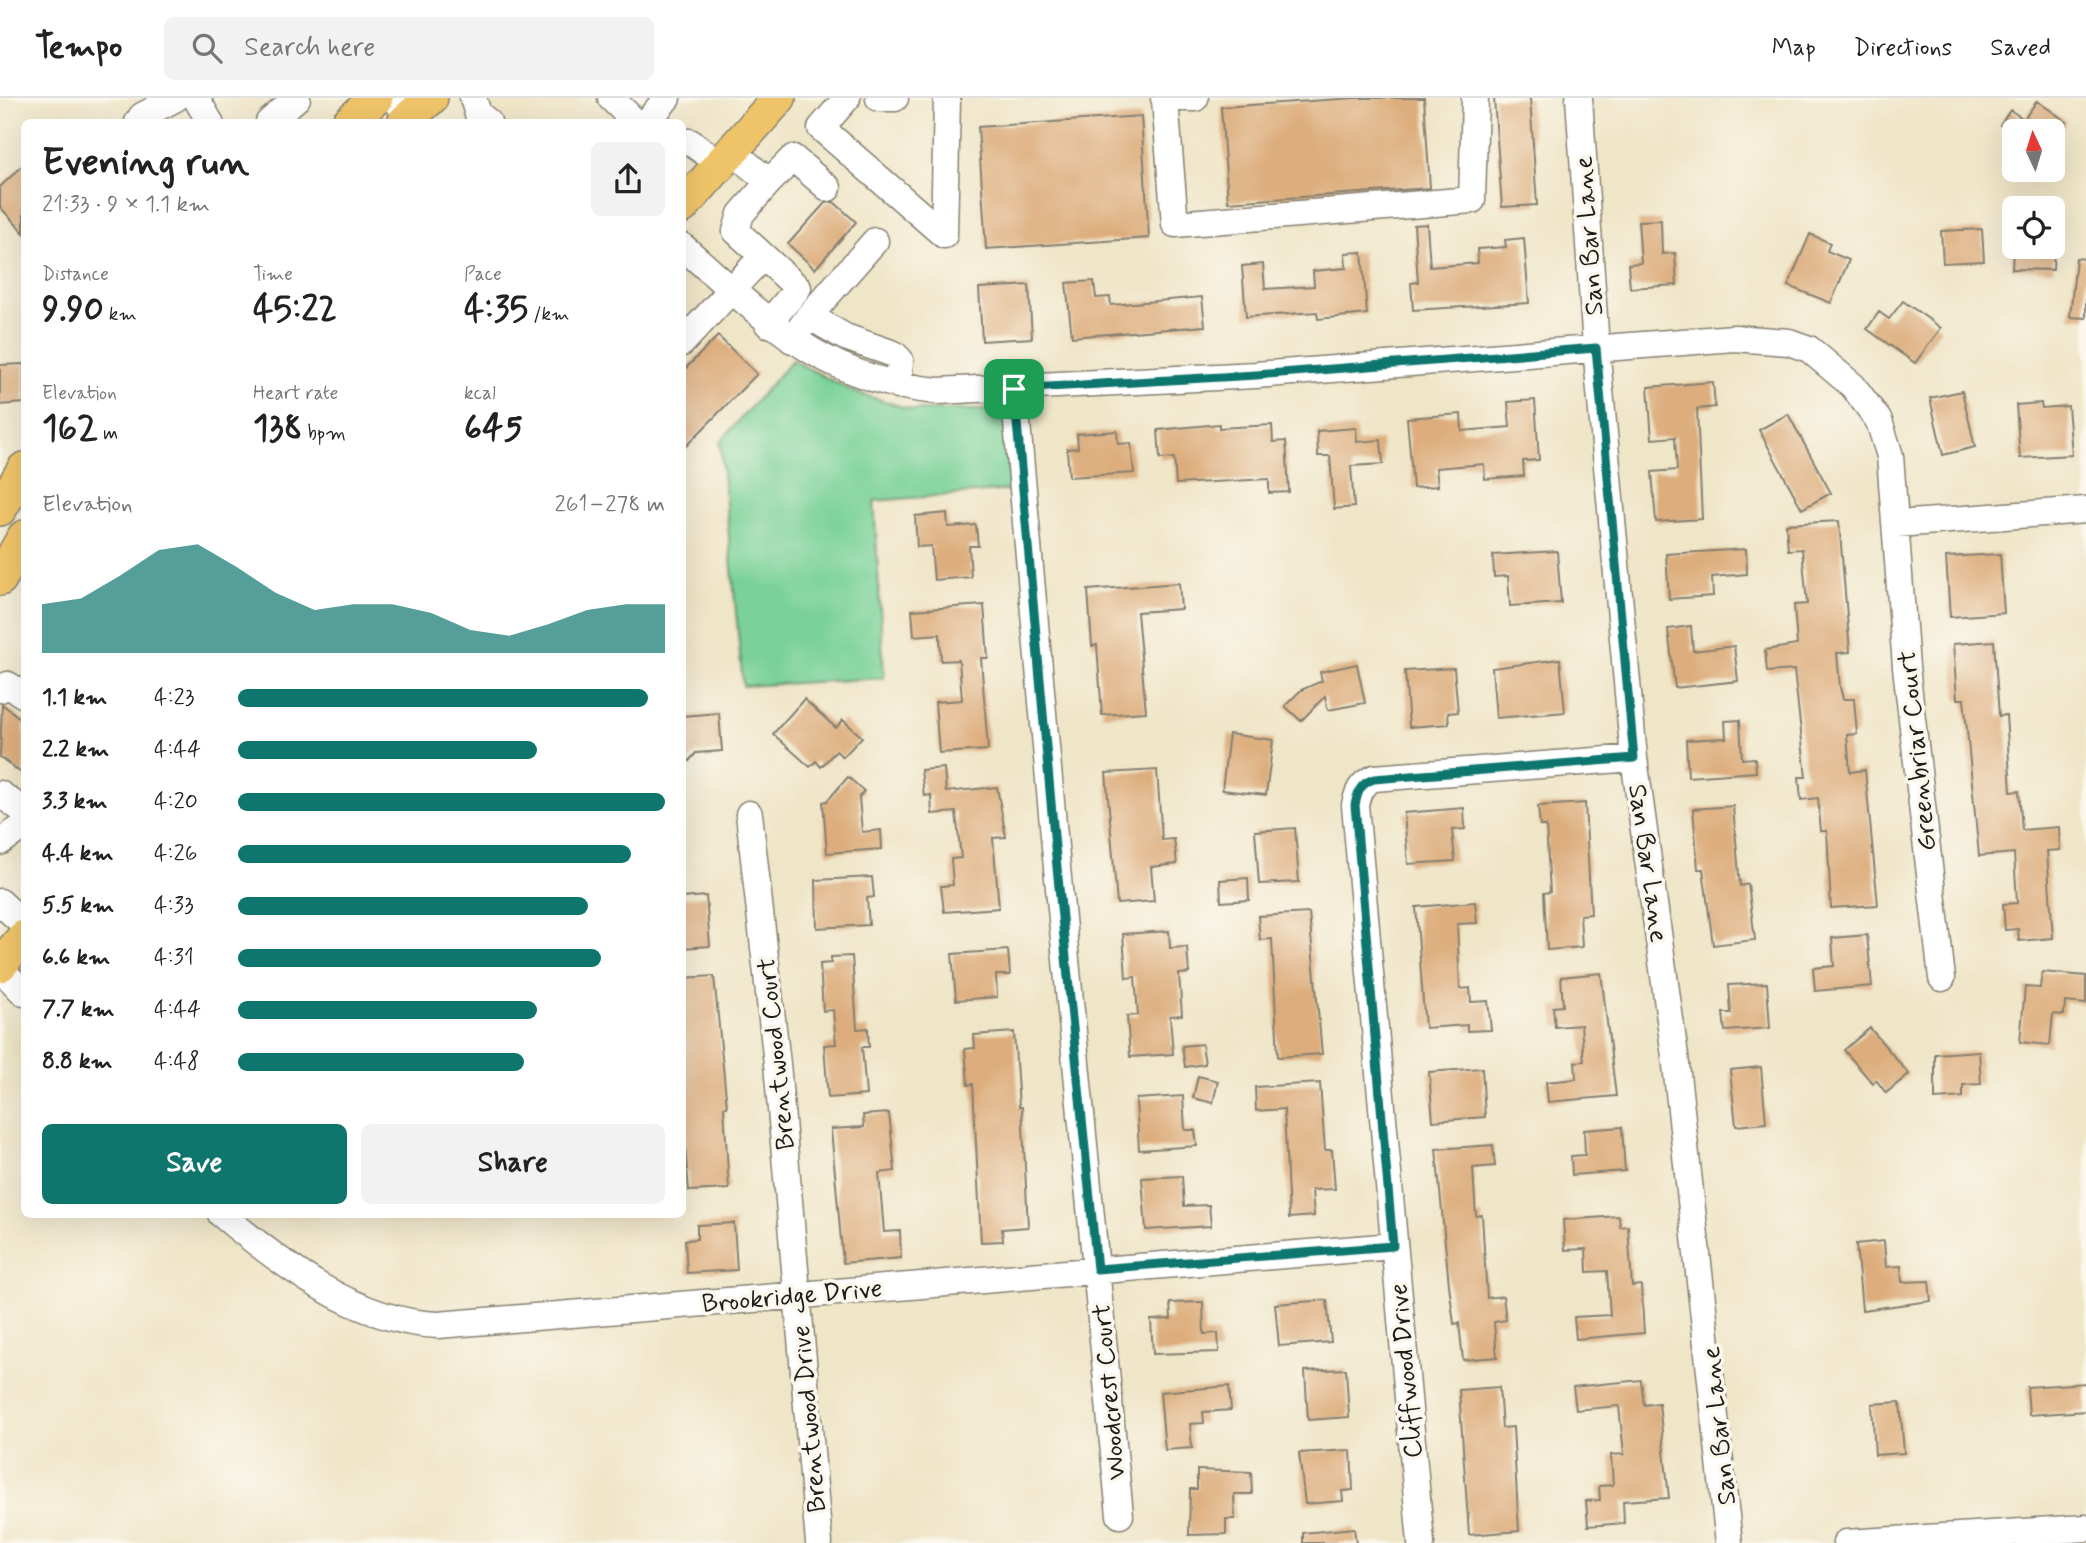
<!DOCTYPE html>
<html lang="en">
<head>
<meta charset="utf-8">
<style>
	body { margin:0; font-family:Mynerve,sans-serif; background:#f2f2f2; color:#222; height:100vh; display:flex; flex-direction:column; font-size:26px; white-space:nowrap }
	* { box-sizing:border-box; margin:0 }
	p { font-size:23px; color:#767676 }
	.icon { flex:none; width:38px; height:38px; fill:none; stroke:currentColor; stroke-width:2; stroke-linecap:round; stroke-linejoin:round }
	.map { position:relative; flex:1; overflow:hidden }
	.sheet { position:absolute; left:21px; top:21px; width:665px; height:1099px; display:flex; flex-direction:column; background:#fff; border-radius:10px; box-shadow:0 7px 28px #0002 }
	.sheet>* { flex:none }
	.needle { width:46px; rotate:356deg }
	.buttons { position:absolute; left:2002px; top:21px; display:grid; gap:14px }
	.buttons a { display:grid; place-items:center; width:63px; height:63px; border-radius:10px; background:#fff; box-shadow:0 7px 28px #0002; font-size:35px }
	.pin { position:absolute; display:grid; place-items:center; width:60px; height:60px; color:#fff; margin:-30px; border-radius:14px; box-shadow:0 4px 10px #0006 }
	.round { display:grid; place-items:center; flex:none; width:74px; height:74px; border-radius:10px; background:#f2f2f2 }
	.headline { display:flex; align-items:center; justify-content:space-between; height:119px; padding:0 21px }
	h1 { font-size:38px; font-weight:800; line-height:52px }
	.stats { display:grid; grid-template-columns:repeat(3,1fr); gap:10px; height:119px; padding:7px 21px }
	.stats div { display:grid; align-content:center }
	.stats b { font-size:35px; font-weight:800 }
	.stats small { font-size:19px; font-weight:400 }
	.stats p { font-size:19px }
	.chart { height:196px; padding:14px 21px }
	.chart p { display:flex; justify-content:space-between }
	.chart svg { width:100%; height:126px; margin-top:7px; fill:#0f766e; opacity:.7 }
	.cta { display:flex; gap:14px; margin-top:auto; padding:14px 21px }
	.cta a { flex:1; height:80px; border-radius:10px; background:#0f766e; color:#fff; font-size:28px; font-weight:800; line-height:80px; text-align:center }
	.cta a+a { background:#f2f2f2; color:#222 }
	ul { padding:0 21px; list-style:none; font-size:23px }
	li { display:grid; grid-template-columns:112px 84px 1fr; align-items:center; height:52px }
	li i { height:18px; border-radius:9px; background:#0f766e }
	header { display:flex; align-items:center; gap:42px; box-sizing:border-box; height:98px; padding:0 35px; background:#fff; border-bottom:2px solid #e0e0e0 }
	header strong { font-size:33px }
	nav { display:flex; gap:38px; margin-inline-start:auto; font-size:24px }
	.search { width:490px; height:63px; background:#f2f2f2; display:flex; align-items:center; gap:18px; box-sizing:border-box; padding:0 24px; border-radius:10px; color:#767676; font-size:26px }
	.map>svg:first-child { display:block }
</style>
</head>
<body>
<header>
<strong>Tempo</strong>
<div class="search"><svg class="icon" aria-label="search" viewBox="0 0 24 24"><circle cx="10" cy="10" r="6"/><path d="M15 15l6 6"/></svg>Search here</div>
<nav><a>Map</a><a>Directions</a><a>Saved</a></nav>
</header>
<div class="map">
<svg width="2086" height="1445" viewBox="0 0 2086 1445">
	<rect width="100%" height="100%" fill="#fbf7ec"/>
	<filter id="ink" filterUnits="userSpaceOnUse"><feTurbulence type="fractalNoise" baseFrequency=".0143" numOctaves="2"/><feDisplacementMap in="SourceGraphic" scale="14" xChannelSelector="R" yChannelSelector="G"/><feConvolveMatrix kernelMatrix="1 2 1 2 8 2 1 2 1" color-interpolation-filters="sRGB"/></filter>
	<filter id="wash" filterUnits="userSpaceOnUse"><feTurbulence type="fractalNoise" baseFrequency=".00686" numOctaves="4" result="noise"/><feDisplacementMap in="SourceGraphic" scale="28" xChannelSelector="R" yChannelSelector="G"/><feGaussianBlur stdDeviation="1.57" result="paint"/><feColorMatrix in="noise" values="0 0 0 0 0 0 0 0 0 0 0 0 0 0 0 0 0 1.4 0 .05"/><feComposite in="paint" operator="in"/></filter>
	<g filter="url(#wash)">
		<rect width="100%" height="100%" fill="#efe5c7"/>
		<path fill="#7ad298" stroke="#4b775a" stroke-width="2" d="M792,262L854,294L912,312H1005L1010,392L874,403L884,580L743,588L720,344Z"/>
		<g id="blocks">
			<path fill="#ddad7d" d="M1355,0H1424L1430,90L1228,104L1221,9Z
				M1494,0H1530L1537,107L1502,109Z
				M2037,3L2067,24L2061,33H2009L2000,27L2010,12L2024,21Z
				M1141,18L1149,140L986,151L978,29Z
				M24,66V135L0,109V89Z
				M834,104L856,124L815,171L788,146L825,105Z
				M1661,122L1662,156L1675,155L1677,187L1630,190L1628,166L1641,165L1638,123Z
				M1427,126L1430,169L1478,165L1477,151L1506,149L1505,142L1524,140L1529,205L1413,212L1411,185L1418,184L1414,127Z
				M1982,131L1984,163L1943,165L1941,133Z
				M1810,136L1830,145L1827,153L1849,162L1831,205L1788,188Z
				M2013,149H2054L2053,172L2012,171Z
				M1362,154L1367,216L1318,221L1317,214L1246,219L1242,168L1263,166L1265,191L1314,188L1313,173L1346,170L1345,155Z
				M2076,160L2086,161V220L2070,219Z
				M1094,183L1096,200L1110,199L1111,207L1202,199L1205,228L1072,239L1066,185Z
				M1029,187L1032,240L982,243L979,190Z
				M1903,203L1941,230L1915,265L1867,231L1879,214L1889,221Z
				M718,238L757,276L682,352V274Z
				M24,266V305L0,307V267Z
				M1713,284L1715,309L1697,311L1702,421L1656,424L1652,374L1677,372L1675,339L1652,341L1648,289Z
				M1962,293L1975,349L1943,357L1930,300Z
				M1535,302L1539,362L1523,363L1524,378L1485,381L1484,366L1436,370L1438,388L1413,390L1407,320L1461,316L1462,333L1510,329L1508,304Z
				M2041,305L2042,310L2068,308L2072,357L2020,360L2016,307Z
				M1788,316L1831,395L1802,411L1759,332Z
				M1219,326V330L1272,327L1273,344L1286,343L1289,394L1269,395V381L1176,386L1174,360L1160,361L1158,332Z
				M1356,330L1357,344L1381,342L1383,366L1351,368L1354,409L1334,411L1330,358H1318L1317,333Z
				M1117,333L1118,346L1131,345L1134,375L1069,379L1067,351L1078,350L1077,336Z
				M947,415L948,429L976,427L978,448H969L971,479L934,482L931,448L917,449L915,418Z
				M1839,423L1850,554L1837,555L1840,589L1843,601H1854L1857,636L1847,637L1850,674L1865,672L1878,807L1831,810L1827,733H1821L1818,700L1801,702L1799,679H1806L1794,572L1767,574L1765,552L1797,547L1794,507L1807,506L1802,451L1788,452L1786,426Z
				M1746,451L1747,476L1712,479L1713,498L1669,501L1666,456Z
				M1557,453L1561,505L1510,508L1508,478L1494,479L1493,457Z
				M2000,456L2004,515L1950,519L1946,459Z
				M1179,485L1181,511L1137,514L1146,614L1102,617L1097,547L1092,548L1088,492Z
				M984,507L988,560H981L988,652L939,655L935,604L962,602L959,562L941,563L940,536L914,538L912,512Z
				M1691,528L1693,553L1734,548L1738,583L1675,590L1668,531Z
				M1994,543L1999,618L2006,617L2011,694L2019,693L2022,732L2059,729L2060,752L2047,753L2053,840L2019,843L2018,831L2005,832L2003,806L2017,805L2014,755L1979,758L1964,601H1957L1953,546Z
				M1560,561L1565,614L1496,620L1492,570Z
				M1357,566L1365,605L1328,612L1325,598L1301,623L1285,608L1301,592L1322,583L1320,574Z
				M1454,570L1458,614L1448,615L1449,626L1409,629L1405,573Z
				M804,601L836,630L843,622L862,639L843,659L836,653L821,669L816,663L810,669L773,636Z
				M2,606L24,623V677L0,659Z
				M719,615L722,653L696,655L682,671V618Z
				M1740,622L1742,661L1755,660L1756,674L1688,679L1686,642L1726,640L1725,623Z
				M1229,636L1273,642L1266,697L1222,692Z
				M944,670L946,694L997,689L1006,739L993,740L999,810L944,814L941,788L953,787L951,761L961,760L956,714L932,716L931,697L924,698L921,672Z
				M1157,672L1162,742L1174,741L1177,766L1151,769L1154,803L1117,806L1106,675Z
				M848,679L864,693L859,699L862,734L881,732L882,751L827,755L823,704L827,703Z
				M1585,705L1591,816L1580,817L1582,849L1547,852L1544,795L1550,794L1546,728H1540L1538,708Z
				M1733,708L1740,788L1748,786L1755,842L1713,847L1703,771H1698L1693,711Z
				M1464,710L1465,731L1452,732L1455,763L1408,766L1404,715Z
				M1295,730L1299,784L1259,786L1255,733Z
				M872,779L874,799L867,800L869,827L817,830L816,782Z
				M1248,780L1249,802L1221,804L1220,782Z
				M706,798L710,848L682,850V800Z
				M1475,804L1477,825L1457,826L1460,891L1470,890L1471,904L1488,903L1491,932L1467,933V927L1425,930L1416,809Z
				M1309,815L1322,956L1278,959L1272,841L1260,842L1258,818Z
				M1169,833L1170,850L1187,849L1189,875L1179,876L1182,917L1170,918L1173,956L1130,959L1127,918L1138,917L1135,879L1126,880L1123,836Z
				M1867,837L1872,888L1815,893L1813,870L1834,868L1832,840Z
				M1008,852L1010,877H996L997,899L956,902L952,856Z
				M852,858L857,931L868,930L869,949H862L866,997L828,1000L824,947L836,946L833,912L823,913L820,866L831,865V859Z
				M2042,874L2086,878V906L2065,904L2064,917L2053,916L2050,947L2020,944L2025,889L2040,890Z
				M1601,875L1616,998L1548,1004L1546,984L1576,981L1575,964L1584,963L1581,927L1555,929L1553,909L1563,908L1561,879Z
				M714,878L727,1009H724L729,1091L689,1093L682,1013V880Z
				M1767,885L1770,930L1725,933L1723,915H1731L1729,887Z
				M1870,930L1909,976L1886,995L1876,982L1873,986L1844,952Z
				M1014,934L1019,1009H1022L1028,1129L1002,1131L1003,1143L981,1144L973,986L968,987L965,951L975,950L974,937Z
				M1202,946L1205,966L1185,969L1182,948Z
				M1979,953L1981,986L1963,987V999L1935,1001V956Z
				M1761,969L1766,1025L1736,1028L1730,972Z
				M1482,970L1485,1019L1433,1023L1429,974Z
				M1198,978L1218,983L1213,1005L1193,1000Z
				M1320,985L1325,1052H1332L1335,1091L1312,1092L1314,1118L1289,1120L1284,1011L1256,1013L1255,989Z
				M1183,998L1185,1032H1195L1197,1048L1139,1052L1136,1001Z
				M889,1015L895,1073L879,1075L884,1134L900,1133L901,1160L843,1165L831,1031L864,1029L863,1017Z
				M1622,1029L1625,1073L1572,1077L1571,1058L1585,1057L1584,1032Z
				M1493,1047L1495,1068L1473,1070L1476,1118L1482,1117L1487,1200L1503,1198L1506,1222L1494,1224L1497,1259L1463,1262L1459,1225L1454,1226L1449,1187L1436,1051Z
				M1182,1078L1184,1108L1209,1107L1211,1128L1146,1132L1142,1080Z
				M1619,1118L1620,1129L1628,1128L1632,1188L1641,1187L1644,1235L1576,1241L1574,1219L1610,1217L1607,1173L1587,1174L1586,1151L1565,1152L1563,1122Z
				M734,1125L737,1172L687,1175L685,1142L697,1141V1127Z
				M1884,1143L1886,1169L1901,1168L1902,1184L1929,1183L1931,1203L1862,1212L1856,1146Z
				M1327,1202L1331,1244L1279,1248L1275,1206Z
				M1203,1204L1204,1236L1218,1235L1219,1254L1153,1256L1151,1222L1171,1221L1170,1205Z
				M1346,1271L1349,1319L1308,1322L1305,1273Z
				M1641,1282L1644,1307L1659,1305L1669,1400L1623,1403L1624,1425L1588,1428L1586,1403L1600,1402L1599,1388L1613,1387L1611,1357L1624,1356L1619,1308L1576,1312L1573,1289Z
				M2086,1285V1313L2029,1317L2027,1289Z
				M1229,1288L1231,1312L1203,1314L1204,1325L1190,1326L1192,1350L1165,1352L1160,1294Z
				M1499,1289L1502,1330L1513,1329L1519,1433L1469,1437L1459,1292Z
				M1900,1304L1904,1355L1875,1357L1872,1306Z
				M1351,1352L1353,1392L1342,1393L1343,1403L1305,1406L1299,1355Z
				M1197,1372L1251,1374L1252,1396H1234L1235,1421H1226V1436L1189,1437L1190,1391H1197Z
				M1354,1430L1356,1445H1303V1435Z"/>
		</g>
	</g>
	<g filter="url(#ink)">
		<use href="#blocks" fill-opacity="0" stroke="#868072" stroke-width="2"/>
		<g fill="none" stroke-linecap="round" stroke-linejoin="round">
			<defs>
				<path id="minor" d="M196,0L210,24
					M393,0L411,18
					M473,0L478,16L488,24
					M611,0L635,24
					M847,0L821,30L944,137L947,0
					M879,0H895
					M1164,0H1195
					M1579,0L1596,249L1634,660L1675,958L1729,1445
					M1165,2L1175,126L1472,102L1475,0
					M138,24L142,18L176,0
					M269,24L297,0
					M647,24L667,0
					M682,44H690L721,66
					M732,53L769,84L741,116L736,133L798,190L768,226
					M769,84L793,60L828,90
					M682,148C766,221 820,282 938,293L1256,277L1734,240L1789,244L1809,251L1853,288L1879,323L1890,358L1906,569L1942,880
					M809,218L845,239L894,256L900,262L898,288
					M792,242L809,218L875,143
					M682,245L763,158
					M1014,291L1055,749L1120,1417
					M1896,426L2086,412
					M0,591L8,587L24,597
					M0,696L24,713
					M749,716L777,966L819,1445
					M0,744L24,728
					M0,804L24,826
					M0,870L24,895
					M221,1116C282,1167 357,1224 438,1227L1393,1148
					M1421,1445L1355,707C1358,693 1361,686 1374,680L1634,660
					M1846,1445L2086,1430"/>
				<path id="major" d="M349,24L376,0
					M404,24L431,0
					M682,109L779,0
					M0,411L24,371
					M0,481L24,439
					M0,867L24,839"/>
			</defs>
			<use href="#minor" stroke="#868072" stroke-width="29"/>
			<use href="#major" stroke="#868072" stroke-width="36"/>
			<use href="#minor" stroke="#fff" stroke-width="26"/>
			<use href="#major" stroke="#efc469" stroke-width="33"/>
		</g>
	</g>
	<g fill="none" stroke-linecap="round" stroke-linejoin="round" filter="url(#ink)">
		<defs>
			<path id="route" d="M1596,250L1634,660L1374,681C1360,686 1358,693 1355,707L1393,1148L1097,1171L1055,749L1014,291L1256,277Z"/>
		</defs>
		<use href="#route" stroke="#fff" stroke-width="14"/>
		<use href="#route" stroke="#0f766e" stroke-width="9"/>
	</g>
	<g text-anchor="middle" stroke-width="7" stroke-linejoin="round" paint-order="stroke">
		<g font-size="26" fill="#1c1c1c" stroke="#fbf7ec">
			<text transform="translate(1588 138) rotate(-94)" y="9">San Bar Lane</text>
			<text transform="translate(1916 653) rotate(-96)" y="9">Greenbriar Court</text>
			<text transform="translate(1649 765) rotate(82)" y="9">San Bar Lane</text>
			<text transform="translate(775 956) rotate(-96)" y="9">Brentwood Court</text>
			<text transform="translate(792 1197) rotate(-5)" y="9">Brookridge Drive</text>
			<text transform="translate(1405 1273) rotate(-95)" y="9">Cliffwood Drive</text>
			<text transform="translate(1108 1294) rotate(-95)" y="9">Woodcrest Court</text>
			<text transform="translate(808 1321) rotate(-95)" y="9">Brentwood Drive</text>
			<text transform="translate(1718 1328) rotate(-96)" y="9">San Bar Lane</text>
		</g>
	</g>
</svg>
<div class="buttons">
<a><svg class="needle" viewBox="-14 -14 28 28"><path d="M0-13l5 13h-10z" fill="#e53935"/><path d="M0 13l5-13h-10z" fill="#767676"/></svg></a>
<a><svg class="icon" aria-label="locate" viewBox="0 0 24 24"><circle cx="12" cy="12" r="6"/><path d="M12 2v4M12 18v4M2 12h4M18 12h4"/></svg></a>
</div>
<div class="pin" style="left:1014px;top:291px;background:#1e9e55"><svg class="icon" aria-label="arrive" viewBox="0 0 24 24"><path d="M6 21V4h12l-3 4 3 4H6"/></svg></div>
<section class="sheet">
<div class="headline"><div><h1>Evening run</h1><p>21:33 · 9 × 1.1 km</p></div><a class="round"><svg class="icon" aria-label="share" viewBox="0 0 24 24"><path d="M12 15V3M7 8l5-5 5 5M5 13v7h14v-7"/></svg></a></div>
<div class="stats">
<div><p>Distance</p><b>9.90<small> km</small></b></div>
<div><p>Time</p><b>45:22</b></div>
<div><p>Pace</p><b>4:35<small> /km</small></b></div>
</div>
<div class="stats">
<div><p>Elevation</p><b>162<small> m</small></b></div>
<div><p>Heart rate</p><b>138<small> bpm</small></b></div>
<div><p>kcal</p><b>645</b></div>
</div>
<div class="chart"><p><span>Elevation</span>261–278 m</p>
<svg viewBox="0 0 160 44" preserveAspectRatio="none"><path d="M0 44V27L10 25L20 17L30 8L40 6L50 14L60 23L70 29L80 27L90 27L100 30L110 36L120 38L130 34L140 29L150 27L160 27V44z"/></svg>
</div>
<ul>
<li><b>1.1 km</b>4:23<i style="width:96%"></i></li>
<li><b>2.2 km</b>4:44<i style="width:70%"></i></li>
<li><b>3.3 km</b>4:20<i style="width:100%"></i></li>
<li><b>4.4 km</b>4:26<i style="width:92%"></i></li>
<li><b>5.5 km</b>4:33<i style="width:82%"></i></li>
<li><b>6.6 km</b>4:31<i style="width:85%"></i></li>
<li><b>7.7 km</b>4:44<i style="width:70%"></i></li>
<li><b>8.8 km</b>4:48<i style="width:67%"></i></li>
</ul>
<div class="cta"><a>Save</a><a>Share</a></div>
</section>
</div>
</body>
</html>
